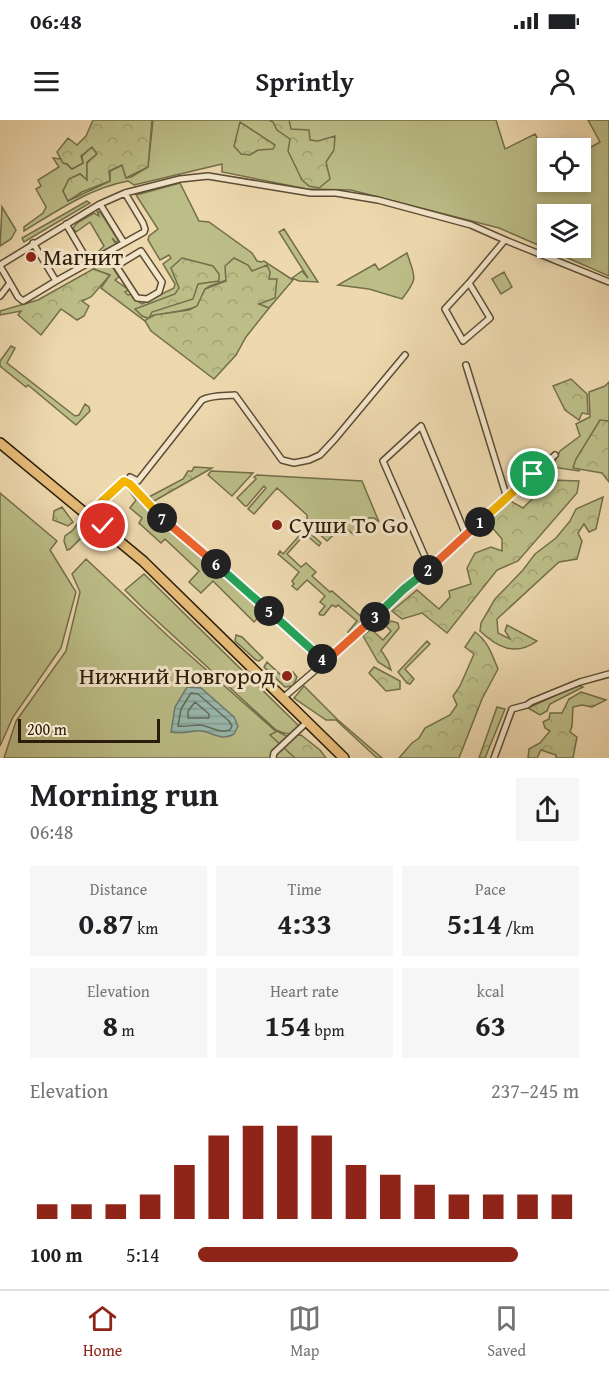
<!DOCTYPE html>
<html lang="en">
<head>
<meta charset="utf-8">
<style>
	body { margin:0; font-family:"Gentium Book Plus",serif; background:#f6f6f6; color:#202124; height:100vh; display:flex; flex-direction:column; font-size:22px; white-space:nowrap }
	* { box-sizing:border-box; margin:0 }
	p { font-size:20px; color:#757577 }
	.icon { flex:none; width:33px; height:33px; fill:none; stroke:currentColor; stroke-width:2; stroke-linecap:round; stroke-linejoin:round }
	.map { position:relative; height:638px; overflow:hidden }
	.side { display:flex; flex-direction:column; background:#fff; flex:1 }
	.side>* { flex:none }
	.fabs { position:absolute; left:537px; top:18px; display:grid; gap:12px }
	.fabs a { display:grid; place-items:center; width:54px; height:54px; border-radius:0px; background:#fff; box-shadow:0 3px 9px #0003; font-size:30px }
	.scale { position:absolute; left:18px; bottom:15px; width:142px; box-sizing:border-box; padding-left:6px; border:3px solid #2b1d0b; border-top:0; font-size:16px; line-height:21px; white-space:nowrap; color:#2b1d0b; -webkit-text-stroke:4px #f4e6cb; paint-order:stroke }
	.pin { position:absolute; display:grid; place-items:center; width:51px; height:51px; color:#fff; margin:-26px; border:3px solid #fff; border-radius:50%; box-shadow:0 2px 6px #0007 }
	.km { position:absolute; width:30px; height:30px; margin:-15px; border-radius:50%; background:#222; color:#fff; font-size:16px; line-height:30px; text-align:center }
	.round { display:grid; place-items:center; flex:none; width:63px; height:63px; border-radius:0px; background:#f6f6f6 }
	.summary { display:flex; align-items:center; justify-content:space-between; height:102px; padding:0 30px }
	h1 { font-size:33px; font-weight:600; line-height:45px }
	.figures { display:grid; grid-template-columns:repeat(3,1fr); gap:9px; height:102px; padding:6px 30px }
	.figures div { display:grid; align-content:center; border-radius:0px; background:#f6f6f6; text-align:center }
	.figures b { font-size:30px; font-weight:600 }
	.figures small { font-size:16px; font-weight:400 }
	.figures p { font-size:16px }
	.chart { height:168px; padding:12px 30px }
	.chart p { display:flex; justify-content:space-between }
	.chart svg { width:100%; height:108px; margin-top:6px; stroke:#8f2418; stroke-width:6 }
	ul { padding:0 30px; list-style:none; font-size:20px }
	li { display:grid; grid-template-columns:96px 72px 1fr; align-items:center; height:45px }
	li i { height:15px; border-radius:8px; background:#8f2418 }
	.status { display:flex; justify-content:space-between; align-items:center; height:42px; padding:0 30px; background:#fff; direction:ltr }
	.status svg { height:16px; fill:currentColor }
	header { display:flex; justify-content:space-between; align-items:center; height:78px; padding:0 30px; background:#fff; font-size:27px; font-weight:600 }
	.menu { display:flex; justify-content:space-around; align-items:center; height:84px; border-top:2px solid #e0e0e0; background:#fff; font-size:16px; color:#757577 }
	.menu a { display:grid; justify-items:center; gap:3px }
	.menu .current { color:#8f2418 }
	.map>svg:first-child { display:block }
</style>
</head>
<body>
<div class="status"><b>06:48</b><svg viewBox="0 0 49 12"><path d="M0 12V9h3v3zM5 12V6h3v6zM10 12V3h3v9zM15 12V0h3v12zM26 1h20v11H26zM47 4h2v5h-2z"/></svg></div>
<header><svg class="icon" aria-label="menu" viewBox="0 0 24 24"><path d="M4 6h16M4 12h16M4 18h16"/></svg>Sprintly<svg class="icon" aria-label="person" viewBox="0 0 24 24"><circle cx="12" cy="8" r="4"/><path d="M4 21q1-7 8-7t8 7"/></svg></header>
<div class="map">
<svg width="609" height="638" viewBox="0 0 609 638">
	<defs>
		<pattern id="forest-crowns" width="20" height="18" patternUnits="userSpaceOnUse" patternTransform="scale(1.5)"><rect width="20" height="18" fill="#bcbe88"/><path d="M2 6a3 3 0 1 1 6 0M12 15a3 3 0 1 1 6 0" fill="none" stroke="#a2a374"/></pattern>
		<pattern id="water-rules" width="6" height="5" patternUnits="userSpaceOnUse" patternTransform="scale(1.5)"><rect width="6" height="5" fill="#99baaf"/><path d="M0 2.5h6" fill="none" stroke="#849f95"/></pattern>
	</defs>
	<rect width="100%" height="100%" fill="#eed9af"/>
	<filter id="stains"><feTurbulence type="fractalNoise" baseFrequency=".00333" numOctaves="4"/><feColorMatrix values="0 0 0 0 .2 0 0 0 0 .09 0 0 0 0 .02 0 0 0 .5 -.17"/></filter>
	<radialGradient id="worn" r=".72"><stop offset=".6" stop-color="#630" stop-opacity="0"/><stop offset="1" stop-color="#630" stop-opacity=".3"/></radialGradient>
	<path fill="#bcbe88" stroke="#746e4a" stroke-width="1.5" fill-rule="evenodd" d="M153,0H496L505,29L535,14L547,35L548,62H580L581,33L600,22L588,0H609V156L499,108L351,70L307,69L222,52V44L134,65L128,61C90,68 57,91 24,111V107L43,93L46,87L36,69L41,66L38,60L59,47L53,38L61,39L72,49L83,43L82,36L92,27L97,34L87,42V60L80,54L69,59L63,71L68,81L110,61V51L122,45L126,58L131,57L148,47ZM548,94H580V128H548Z
		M180,63L199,101L209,102L252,133L257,141L261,142L264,141L293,160L269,188L258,184L269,159L252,151L210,166L205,169L198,186C180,194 160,191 145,201L101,168L110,155L93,149L108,140L119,157L115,160L129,170L125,172L128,175L132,174L136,180L142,184L174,168L175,164L163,144L171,138L169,135L160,140L148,120L149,116L158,109L136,75Z
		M87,81L90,83L24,122L22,118Z
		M2,87L16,110L11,119L0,126Z
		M97,91L101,93L118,120L117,123L112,118L116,124L94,136L104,126L90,102L76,112L73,108L77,103L94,93L99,96Z
		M284,109L318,162L299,161L292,158L302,151L308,158L279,112Z
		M407,133C415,158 419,157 402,179L369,169L338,165L375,144L379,150Z
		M504,152L512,167L501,174L492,159Z
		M11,226L15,228L7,243L75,296L79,295L85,284L89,287L90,291L76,305L28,265L26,267L0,246V241Z
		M609,262V315L593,323L579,351L552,347L560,331L580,316L576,304L590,297L589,272L605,266Z
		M211,351L253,353L232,376L208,355Z
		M257,355L362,361L379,402L374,398H368L354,415L343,406L327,421L307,403V395L277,368L254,394L248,389L266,368L264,366L247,386H245L237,378L256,359L254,357Z
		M127,368H129L186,425L264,492L254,502L213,461L201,473L189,462L199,451L165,419L161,423L139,403L142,398L130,388L136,380Z
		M0,373L57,421L50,430L76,472L61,528L13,597L0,626Z
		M305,409L321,423L319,426L305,414L287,434L301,447L306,443L316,452L312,456L330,472L332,471L365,500L364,503L353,515L348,512L357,501L338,485L336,487L332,485L324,495H320L319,493L325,486L320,482L325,476L307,460L297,470L292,466L294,464L292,461L299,452L278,434L280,431L283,434Z
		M86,439L168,516L306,638H4L16,601L66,531L80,472L72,454Z
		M144,454L300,607C291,616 287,615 276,610L143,488L125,470Z
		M236,515L242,517L263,538L259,541L256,540L235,521Z
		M267,542L283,557L293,552L297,557L293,566L285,567L264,547Z
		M304,566L338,600L382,638H377L336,600H326L294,578Z"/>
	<path fill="url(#forest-crowns)" stroke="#746e4a" stroke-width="1.5" d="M93,0H152L148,47L126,58L122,45L109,51L110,61L82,72L68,81L63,71L69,59L80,54L87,60V43L97,34L92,27L81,36L83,43L72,49L67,44L63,43L57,32L68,18L77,25L86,16Z
		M269,0H289L291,9L309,10L310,20L318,21L335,16L334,30L326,42L330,59L319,68L309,66L302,60L288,31L290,19L277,10L273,2Z
		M240,2L275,25L273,29L258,30L250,35L241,34L234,26Z
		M182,138L213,146L219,154V161L198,164L193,179L152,192L149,198L154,195L189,190L197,186L205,169L226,161L225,146L234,138L248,145L252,151L267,145L270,152L269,159H277L275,178L259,184L269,188L246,217L236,235L214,259L151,211L145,201L148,198L142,196L135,189L175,174L179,168L171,148Z
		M93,149L110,155L91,177L82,181L89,186L84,196L77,200L61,189L41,215L18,195L21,191L0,195V191L38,180Z
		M571,259L587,274L588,294L582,293L579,300L565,290L553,266Z
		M600,300L609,301V362L602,353L573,348L576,339Z
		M194,347L212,348L154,381L149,377L183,359L188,351H192Z
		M551,360L579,361L577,373L518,441L497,450L447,513L422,493L402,499L392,491L417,470L439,489L450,477L449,471L471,464L467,448L475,433L491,427L502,431V419L489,404L507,379L523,388Z
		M603,377L596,409L589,412L584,404L578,413L582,421L577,439L559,442L497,499L498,513L510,519L505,511L507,505L537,521C515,537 497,527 480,511L481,503L495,479L523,450L535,434L556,418L570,401L576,389Z
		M62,387L73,402L68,406L53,400L54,391Z
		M78,403H83L90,409L70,429L67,430L64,421L65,416L73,410Z
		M391,501L398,503L399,508L381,530L388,541L391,550L378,542L363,516L371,509L383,520L391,511L386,506Z
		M475,512C488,521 492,535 498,549L482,579L459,638H399L412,623L419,618L425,608L450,595L457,585L453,576L460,566L474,534L465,527Z
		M427,521L430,524L405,549L414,559L410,564L407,563L398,552Z
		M374,547L400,561V569L386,571L369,553Z
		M578,565L583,567L550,584L547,591L540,595L528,588Z
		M581,572L606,580L592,587L582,585L573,587L572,606L570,612L577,617L573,638H556V635L541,630L537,638H528L529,629L540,623L550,611L545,608L543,602L549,599L550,593H562L569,579Z
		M497,587L505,589L485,638H479Z
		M277,611L286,616L301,615L320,630L326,638H295L270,615Z"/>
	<path fill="url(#water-rules)" stroke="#6d7b6d" stroke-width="1.5" d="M187,567L201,568L234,597L238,606L234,614C220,623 210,609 196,611C187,612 180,614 171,612L175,587Z"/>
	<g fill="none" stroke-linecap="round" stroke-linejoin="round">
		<path stroke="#626c5d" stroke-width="1.5" d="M191,573L198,574L229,601L232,606L230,610C219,614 211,606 199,605C192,605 186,607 178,606L181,589Z
			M195,582L209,594V598H188V591Z"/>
		<defs>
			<path id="street" d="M100,84L124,123
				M66,104L89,143
				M505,120L609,162
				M33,123L56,161L144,112L145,109L143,103L125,73
				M107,133L111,138L137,178L147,179L159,172L162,162L141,131L116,146
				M0,145L100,84L125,73L180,59L208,56L311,73H336L378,80L471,105L505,120L469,163L445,189L463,221L490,198L469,163
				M0,146L10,163L0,176
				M10,163L18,177L23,181L56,161
				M466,245L507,378
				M130,357L138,361L202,280C211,275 225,276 235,275L282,340L294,343L309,340L320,335L335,319L405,235
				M88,394L124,361L130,364L173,408L325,542
				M430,448L383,341L421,306L466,415
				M284,577L347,523L404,469L430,448L555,335
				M273,638L274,633L307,602
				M494,638L512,589L527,585L531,582L580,562L609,554"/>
			<path id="primary" d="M0,323L143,441L344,638"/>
		</defs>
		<use href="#street" stroke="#5c4c34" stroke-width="8"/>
		<use href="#primary" stroke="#2b1d0b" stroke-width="12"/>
		<use href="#street" stroke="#f4e6cb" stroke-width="5"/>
		<use href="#primary" stroke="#e7bc78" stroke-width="9"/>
	</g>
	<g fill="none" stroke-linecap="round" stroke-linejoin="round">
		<defs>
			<path id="split-1" d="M480,402L533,354"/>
			<path id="split-2" d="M428,450L480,402"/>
			<path id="split-3" d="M375,497L404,469L428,450"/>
			<path id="split-4" d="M322,539L325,542L375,497"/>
			<path id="split-5" d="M269,491L322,539"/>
			<path id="split-6" d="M216,444L269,491"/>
			<path id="split-7" d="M162,398L216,444"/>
			<path id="split-8" d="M111,373L124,361L130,364L162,398"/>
			<path id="split-9" d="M103,406L88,394L111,373"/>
		</defs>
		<use href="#split-1" stroke="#fff" stroke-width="12"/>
		<use href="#split-2" stroke="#fff" stroke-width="12"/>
		<use href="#split-3" stroke="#fff" stroke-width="12"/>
		<use href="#split-4" stroke="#fff" stroke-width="12"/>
		<use href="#split-5" stroke="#fff" stroke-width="12"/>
		<use href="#split-6" stroke="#fff" stroke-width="12"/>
		<use href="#split-7" stroke="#fff" stroke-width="12"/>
		<use href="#split-8" stroke="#fff" stroke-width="12"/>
		<use href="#split-9" stroke="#fff" stroke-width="12"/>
		<use href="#split-1" stroke="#f5b400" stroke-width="8"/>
		<use href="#split-2" stroke="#f0652b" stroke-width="8"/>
		<use href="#split-3" stroke="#22a559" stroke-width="8"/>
		<use href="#split-4" stroke="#f0652b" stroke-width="8"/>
		<use href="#split-5" stroke="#22a559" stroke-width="8"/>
		<use href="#split-6" stroke="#22a559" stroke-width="8"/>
		<use href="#split-7" stroke="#f0652b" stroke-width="8"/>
		<use href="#split-8" stroke="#f5b400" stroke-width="8"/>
		<use href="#split-9" stroke="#f5b400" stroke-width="8"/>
	</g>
	<g fill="#8f2418" stroke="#f4e6cb" stroke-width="2">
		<circle cx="31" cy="137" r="6"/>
		<circle cx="277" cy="405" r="6"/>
		<circle cx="287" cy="556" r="6"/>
	</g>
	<g text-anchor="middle" stroke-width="6" stroke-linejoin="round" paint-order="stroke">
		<g font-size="24" fill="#2b1d0b" stroke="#f4e6cb" text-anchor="start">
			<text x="43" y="145">Магнит</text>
			<text x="289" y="413">Суши To Go</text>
			<text x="275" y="564" text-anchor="end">Нижний Новгород</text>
		</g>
	</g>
	<rect width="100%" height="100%" filter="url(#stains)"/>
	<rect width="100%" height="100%" fill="url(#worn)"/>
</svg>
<div class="fabs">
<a><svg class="icon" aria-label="locate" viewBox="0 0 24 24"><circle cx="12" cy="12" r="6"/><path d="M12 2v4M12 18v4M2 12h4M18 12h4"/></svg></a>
<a><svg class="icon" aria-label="layers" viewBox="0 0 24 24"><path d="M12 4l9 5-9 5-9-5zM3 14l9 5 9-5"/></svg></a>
</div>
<div class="scale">200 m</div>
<div class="pin" style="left:533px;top:354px;background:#1e9e55"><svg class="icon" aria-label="arrive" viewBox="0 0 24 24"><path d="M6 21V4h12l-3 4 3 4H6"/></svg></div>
<div class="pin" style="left:103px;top:406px;background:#d93025"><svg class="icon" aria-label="check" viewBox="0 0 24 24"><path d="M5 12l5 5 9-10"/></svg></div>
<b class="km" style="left:480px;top:402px">1</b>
<b class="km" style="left:428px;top:450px">2</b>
<b class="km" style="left:375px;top:497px">3</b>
<b class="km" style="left:322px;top:539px">4</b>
<b class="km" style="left:269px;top:491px">5</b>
<b class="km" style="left:216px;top:444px">6</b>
<b class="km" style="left:162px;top:398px">7</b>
</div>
<section class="side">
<div class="summary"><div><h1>Morning run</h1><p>06:48</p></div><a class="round"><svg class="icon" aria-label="share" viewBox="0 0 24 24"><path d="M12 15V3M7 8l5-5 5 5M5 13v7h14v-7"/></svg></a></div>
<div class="figures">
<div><p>Distance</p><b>0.87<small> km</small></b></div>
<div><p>Time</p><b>4:33</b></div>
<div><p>Pace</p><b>5:14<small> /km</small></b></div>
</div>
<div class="figures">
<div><p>Elevation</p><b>8<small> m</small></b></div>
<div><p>Heart rate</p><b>154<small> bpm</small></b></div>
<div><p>kcal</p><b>63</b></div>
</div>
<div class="chart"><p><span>Elevation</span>237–245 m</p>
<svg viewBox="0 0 160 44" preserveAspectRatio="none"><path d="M5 44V38M15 44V38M25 44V38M35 44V34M45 44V22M55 44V10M65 44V6M75 44V6M85 44V10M95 44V22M105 44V26M115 44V30M125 44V34M135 44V34M145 44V34M155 44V34"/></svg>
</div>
<ul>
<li><b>100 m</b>5:14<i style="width:84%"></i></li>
</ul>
</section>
<nav class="menu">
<a class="current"><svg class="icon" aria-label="home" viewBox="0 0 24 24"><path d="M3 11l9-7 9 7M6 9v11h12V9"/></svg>Home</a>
<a><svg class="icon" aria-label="map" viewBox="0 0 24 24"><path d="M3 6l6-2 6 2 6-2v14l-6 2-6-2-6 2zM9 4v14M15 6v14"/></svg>Map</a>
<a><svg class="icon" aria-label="saved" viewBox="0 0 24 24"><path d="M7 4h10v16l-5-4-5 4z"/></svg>Saved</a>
</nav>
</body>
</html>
